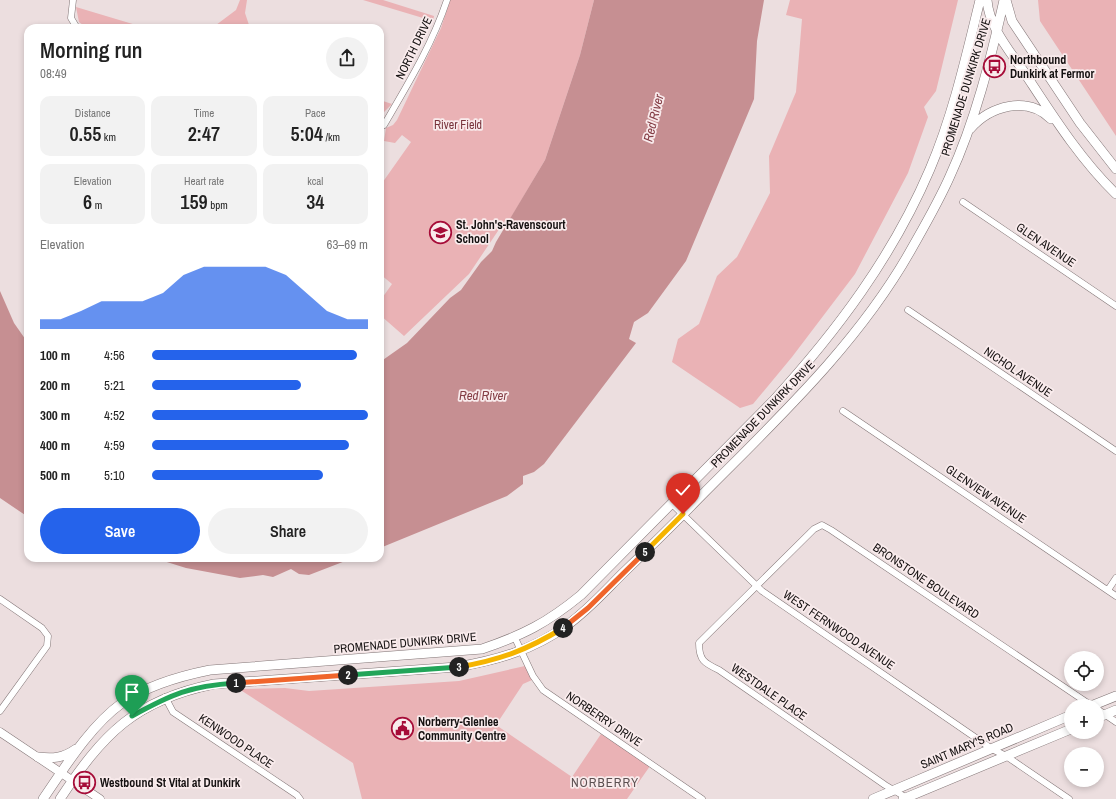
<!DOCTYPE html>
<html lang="en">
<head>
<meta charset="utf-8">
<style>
	body { margin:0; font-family:"Archivo Narrow",sans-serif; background:#f2f2f2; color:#222; height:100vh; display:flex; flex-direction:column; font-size:15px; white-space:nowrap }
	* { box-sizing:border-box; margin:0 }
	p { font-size:13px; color:#767676 }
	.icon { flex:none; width:22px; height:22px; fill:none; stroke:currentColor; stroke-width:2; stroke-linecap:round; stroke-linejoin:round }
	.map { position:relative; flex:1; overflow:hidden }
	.side { position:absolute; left:24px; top:24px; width:360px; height:538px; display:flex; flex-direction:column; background:#fff; border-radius:12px; box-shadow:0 2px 6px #0003 }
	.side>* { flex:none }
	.buttons { position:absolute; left:1064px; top:651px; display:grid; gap:8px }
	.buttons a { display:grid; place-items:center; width:40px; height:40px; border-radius:50%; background:#fff; box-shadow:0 2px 6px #0003; font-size:20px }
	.pin { position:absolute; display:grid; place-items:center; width:34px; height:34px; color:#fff; margin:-41px -17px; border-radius:50% 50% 50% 0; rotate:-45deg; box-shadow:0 0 4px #0007 }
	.pin .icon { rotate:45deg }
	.km { position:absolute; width:20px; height:20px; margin:-10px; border-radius:50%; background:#222; color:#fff; font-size:11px; line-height:20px; text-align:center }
	.round { display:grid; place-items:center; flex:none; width:42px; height:42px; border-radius:21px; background:#f2f2f2 }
	.headline { display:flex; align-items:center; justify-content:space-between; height:68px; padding:0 16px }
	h1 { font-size:22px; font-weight:600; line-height:30px }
	.stats { display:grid; grid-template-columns:repeat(3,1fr); gap:6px; height:68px; padding:4px 16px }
	.stats div { display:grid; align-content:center; border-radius:10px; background:#f2f2f2; text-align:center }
	.stats b { font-size:20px; font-weight:600 }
	.stats small { font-size:11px; font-weight:400 }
	.stats p { font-size:11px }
	.chart { height:112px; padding:8px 16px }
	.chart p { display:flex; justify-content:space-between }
	.chart svg { width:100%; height:72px; margin-top:4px; fill:#2563eb; opacity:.7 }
	.button { display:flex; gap:8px; margin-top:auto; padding:8px 16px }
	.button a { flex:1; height:46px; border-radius:24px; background:#2563eb; color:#fff; font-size:16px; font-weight:600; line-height:46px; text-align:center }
	.button a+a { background:#f2f2f2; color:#222 }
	ul { padding:0 16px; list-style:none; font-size:13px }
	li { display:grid; grid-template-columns:64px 48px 1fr; align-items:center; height:30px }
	li i { height:10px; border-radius:5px; background:#2563eb }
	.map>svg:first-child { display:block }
</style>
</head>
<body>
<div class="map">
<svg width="1116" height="799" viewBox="0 0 1116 799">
	<rect width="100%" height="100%" fill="#ecdedf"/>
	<path fill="#eab2b5" d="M240,0H247L245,13L250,28H212L236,10Z
		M363,0H383L434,16L433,21Z
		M450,0H594L580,55L545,160L509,221L506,219L469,274L404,336L380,315V301L392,284L380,274V186L411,142L402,135L395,143L384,141L386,128L393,125L397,120L441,28Z
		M790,0H958L936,91L924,107L928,117L908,173L855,274L792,357L753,404L740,408L672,362L678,339L699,324L717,276L737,257L770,193L769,156L796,92L802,19L786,15Z
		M1038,0H1116V136L1040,21Z
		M76,7L146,28H87L79,22Z
		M380,100L392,104L383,113L380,114Z
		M525,666L532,680L523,684L496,725L572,777L601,734L650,766L627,799H362L353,763L239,689L285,688L309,691L459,681Z"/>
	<path fill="#c68f92" d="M594,0H764L757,41L754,99L686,261L648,313L634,322L629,339L636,343L544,464L534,472L523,476V484L507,496L380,548V362L407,343L450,298L461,290L481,262L492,251L496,242L545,160L580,55Z
		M0,291L14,323L28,343V517L0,498Z
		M154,558H353L309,575L299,574L291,569L273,577L263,575L240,578L186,568Z"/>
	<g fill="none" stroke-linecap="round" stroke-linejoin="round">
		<defs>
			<path id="minor" d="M73,0L71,18L77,28
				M380,123L384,125C408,84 432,45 447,0
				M963,202L1116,306
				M908,310L1116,451
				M843,411L1116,596
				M672,504L762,591L992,749L1006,756L1069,799
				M1108,590L1116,578
				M0,599L42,628L48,636L47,646L0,711
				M515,638L533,676L543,690L702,799
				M165,697L173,712L297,795L300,799
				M1097,709L1116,722
				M907,798L885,785L719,670C704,663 699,660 699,643L814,529L822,525L831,530L1092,706"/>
			<path id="tertiary" d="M0,732L100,799"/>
			<path id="secondary" d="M987,0C989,28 1011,52 1026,75C1053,116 1080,159 1116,194
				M1006,0L1012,21L1080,123L1116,169
				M970,129C990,106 1027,95 1051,119
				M1091,706L1116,696
				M1097,718L1116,710
				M38,757C53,759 63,758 76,749
				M43,799C65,767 90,726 122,703C148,685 180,676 210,670L482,649C523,635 547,623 581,595L773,401C837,331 893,256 930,169C953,115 966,57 980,0
				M60,799C103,734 135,700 214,684L457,667C497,660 533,650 566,626C587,611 604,592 622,574C647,550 672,526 696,501C773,423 858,345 912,248C925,225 939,201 950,176C975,122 991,58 1004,0
				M873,799L1071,715
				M903,799L1071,729"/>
		</defs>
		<use href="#minor" stroke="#827576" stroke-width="7"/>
		<use href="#tertiary" stroke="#827576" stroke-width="9"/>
		<use href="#secondary" stroke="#827576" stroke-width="10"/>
		<use href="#minor" stroke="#fff" stroke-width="6"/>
		<use href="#tertiary" stroke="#fff" stroke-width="8"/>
		<use href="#secondary" stroke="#fff" stroke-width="9"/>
	</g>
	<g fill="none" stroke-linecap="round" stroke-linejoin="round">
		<defs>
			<path id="split-1" d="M132,716C172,694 190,686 236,683"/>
			<path id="split-2" d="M236,683L348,675"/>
			<path id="split-3" d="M348,675L459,667"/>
			<path id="split-4" d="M459,667C500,660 527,650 563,628"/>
			<path id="split-5" d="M563,628L588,608L645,552"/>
			<path id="split-6" d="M645,552L683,514"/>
		</defs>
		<use href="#split-1" stroke="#fff" stroke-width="8"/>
		<use href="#split-2" stroke="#fff" stroke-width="8"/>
		<use href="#split-3" stroke="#fff" stroke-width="8"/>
		<use href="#split-4" stroke="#fff" stroke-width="8"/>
		<use href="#split-5" stroke="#fff" stroke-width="8"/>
		<use href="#split-6" stroke="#fff" stroke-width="8"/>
		<use href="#split-1" stroke="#22a559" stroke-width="5"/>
		<use href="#split-2" stroke="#f0652b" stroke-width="5"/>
		<use href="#split-3" stroke="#22a559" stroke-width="5"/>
		<use href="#split-4" stroke="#f5b400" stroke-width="5"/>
		<use href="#split-5" stroke="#f0652b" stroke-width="5"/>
		<use href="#split-6" stroke="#f5b400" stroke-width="5"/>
	</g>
	<defs>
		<symbol id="bus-ring" viewBox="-11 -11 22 22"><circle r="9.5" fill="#f9ebec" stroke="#a60c38" stroke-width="1.5"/><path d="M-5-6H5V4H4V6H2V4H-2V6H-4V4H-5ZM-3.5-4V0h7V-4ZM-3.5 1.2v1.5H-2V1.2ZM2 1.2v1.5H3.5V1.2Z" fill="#a60c38"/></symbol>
		<symbol id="school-ring" viewBox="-11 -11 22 22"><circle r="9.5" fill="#f9ebec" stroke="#a60c38" stroke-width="1.5"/><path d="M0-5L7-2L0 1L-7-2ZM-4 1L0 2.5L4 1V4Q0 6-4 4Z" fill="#a60c38"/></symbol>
		<symbol id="civic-ring" viewBox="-11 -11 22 22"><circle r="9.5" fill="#f9ebec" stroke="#a60c38" stroke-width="1.5"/><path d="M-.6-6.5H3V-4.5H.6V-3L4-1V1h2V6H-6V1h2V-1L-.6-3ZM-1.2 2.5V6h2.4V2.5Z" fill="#a60c38"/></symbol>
	</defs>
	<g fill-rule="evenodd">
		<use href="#bus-ring" x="982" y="54" width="25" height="25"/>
		<use href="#school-ring" x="428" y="220" width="25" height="25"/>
		<use href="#civic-ring" x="390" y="716" width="25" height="25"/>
		<use href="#bus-ring" x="72" y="770" width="25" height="25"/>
	</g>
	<g text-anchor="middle" stroke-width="3.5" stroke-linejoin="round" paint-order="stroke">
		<g font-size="12" fill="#151111" stroke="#f9ebec">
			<text transform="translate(414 48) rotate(-64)" y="4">NORTH DRIVE</text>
			<text transform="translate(966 87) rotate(-73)" y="4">PROMENADE DUNKIRK DRIVE</text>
			<text transform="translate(1046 245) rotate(34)" y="4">GLEN AVENUE</text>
			<text transform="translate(1018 372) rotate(34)" y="4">NICHOL AVENUE</text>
			<text transform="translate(763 414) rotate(-46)" y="4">PROMENADE DUNKIRK DRIVE</text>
			<text transform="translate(986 494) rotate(34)" y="4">GLENVIEW AVENUE</text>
			<text transform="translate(926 581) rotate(34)" y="4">BRONSTONE BOULEVARD</text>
			<text transform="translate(839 630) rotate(34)" y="4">WEST FERNWOOD AVENUE</text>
			<text transform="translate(405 643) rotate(-5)" y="4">PROMENADE DUNKIRK DRIVE</text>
			<text transform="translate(769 692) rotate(35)" y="4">WESTDALE PLACE</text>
			<text transform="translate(604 719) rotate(34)" y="4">NORBERRY DRIVE</text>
			<text transform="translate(236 741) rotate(34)" y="4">KENWOOD PLACE</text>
			<text transform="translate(967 746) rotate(-23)" y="4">SAINT MARY'S ROAD</text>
		</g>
		<g font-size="12" font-weight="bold" fill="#151111" stroke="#f9ebec" text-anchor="start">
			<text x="1010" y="64">Northbound<tspan x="1010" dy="14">Dunkirk at Fermor</tspan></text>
			<text x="456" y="229">St. John's-Ravenscourt<tspan x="456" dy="14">School</tspan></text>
			<text x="418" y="726">Norberry-Glenlee<tspan x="418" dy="14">Community Centre</tspan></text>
			<text x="100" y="787">Westbound St Vital at Dunkirk</text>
		</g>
		<g font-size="12" fill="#78333b" stroke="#f9ebec">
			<text x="458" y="129">River Field</text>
		</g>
		<g font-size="13" font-style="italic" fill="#853e46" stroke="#f9ebec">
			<text transform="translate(653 118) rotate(-76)" y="5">Red River</text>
			<text x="483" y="400">Red River</text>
		</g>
		<g font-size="13" letter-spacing="1" fill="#5d5152" stroke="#f9ebec">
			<text x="605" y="787">NORBERRY</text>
		</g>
	</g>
</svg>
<div class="buttons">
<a><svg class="icon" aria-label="locate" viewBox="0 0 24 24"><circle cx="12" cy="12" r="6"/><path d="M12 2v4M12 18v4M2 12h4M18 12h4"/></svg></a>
<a>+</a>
<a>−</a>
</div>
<div class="pin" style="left:132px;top:716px;background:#1e9e55"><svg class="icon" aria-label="arrive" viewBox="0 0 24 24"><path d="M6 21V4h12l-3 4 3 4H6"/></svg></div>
<div class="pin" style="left:683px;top:514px;background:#d93025"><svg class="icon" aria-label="check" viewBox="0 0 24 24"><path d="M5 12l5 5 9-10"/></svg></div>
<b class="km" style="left:236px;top:683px">1</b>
<b class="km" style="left:348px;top:675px">2</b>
<b class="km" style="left:459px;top:667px">3</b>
<b class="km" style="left:563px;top:628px">4</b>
<b class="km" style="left:645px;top:552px">5</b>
<section class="side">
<div class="headline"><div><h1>Morning run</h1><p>08:49</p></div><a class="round"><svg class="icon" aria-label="share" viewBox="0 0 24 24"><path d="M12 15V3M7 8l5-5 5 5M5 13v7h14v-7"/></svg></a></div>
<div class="stats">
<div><p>Distance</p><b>0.55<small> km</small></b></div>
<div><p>Time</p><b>2:47</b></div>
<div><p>Pace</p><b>5:04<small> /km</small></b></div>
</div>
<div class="stats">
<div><p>Elevation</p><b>6<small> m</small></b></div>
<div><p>Heart rate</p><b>159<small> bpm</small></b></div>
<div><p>kcal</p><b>34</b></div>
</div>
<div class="chart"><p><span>Elevation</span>63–69 m</p>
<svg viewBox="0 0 160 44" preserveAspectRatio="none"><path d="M0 44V38L10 38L20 33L30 27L40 27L50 27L60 22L70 11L80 6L90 6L100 6L110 6L120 11L130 22L140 33L150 38L160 38V44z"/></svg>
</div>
<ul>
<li><b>100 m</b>4:56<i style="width:95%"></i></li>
<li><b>200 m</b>5:21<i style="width:69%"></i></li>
<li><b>300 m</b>4:52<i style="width:100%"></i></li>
<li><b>400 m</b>4:59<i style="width:91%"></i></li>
<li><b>500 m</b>5:10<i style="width:79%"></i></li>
</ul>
<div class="button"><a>Save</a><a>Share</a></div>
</section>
</div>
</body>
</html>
